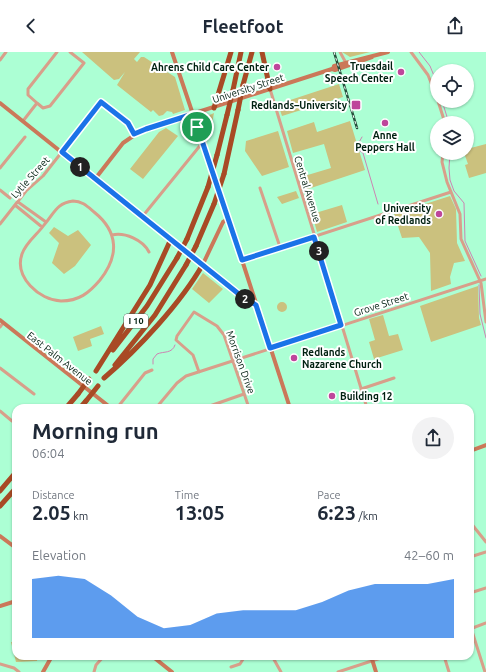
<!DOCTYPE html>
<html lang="en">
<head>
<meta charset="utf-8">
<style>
	body { margin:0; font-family:Ubuntu,sans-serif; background:#f2f2f3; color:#1f2937; height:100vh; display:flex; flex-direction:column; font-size:15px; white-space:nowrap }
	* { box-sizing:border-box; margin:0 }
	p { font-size:13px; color:#747a83 }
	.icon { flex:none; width:22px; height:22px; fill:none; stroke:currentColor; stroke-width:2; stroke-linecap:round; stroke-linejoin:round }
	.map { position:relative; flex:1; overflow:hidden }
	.side { position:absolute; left:12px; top:352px; width:462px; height:256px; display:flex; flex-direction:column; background:#fff; border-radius:12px; box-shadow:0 1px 3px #0004 }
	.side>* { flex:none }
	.tools { position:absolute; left:430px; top:12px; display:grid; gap:8px }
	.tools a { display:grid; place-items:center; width:44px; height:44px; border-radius:50%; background:#fff; box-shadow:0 1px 3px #0004; font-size:20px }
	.pin { position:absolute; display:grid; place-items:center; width:34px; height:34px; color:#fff; margin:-17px; border:2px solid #fff; border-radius:50%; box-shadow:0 1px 4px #0007 }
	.km { position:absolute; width:20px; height:20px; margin:-10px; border-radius:50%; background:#222; color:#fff; font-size:11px; line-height:20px; text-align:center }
	.round { display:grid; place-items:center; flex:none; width:42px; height:42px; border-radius:21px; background:#f2f2f3 }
	.summary { display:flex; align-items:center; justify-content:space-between; height:68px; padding:0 20px }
	h1 { font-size:22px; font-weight:600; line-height:30px }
	.stats { display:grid; grid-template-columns:repeat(3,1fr); gap:6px; height:68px; padding:4px 20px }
	.stats div { display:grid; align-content:center }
	.stats b { font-size:20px; font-weight:600 }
	.stats small { font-size:11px; font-weight:400 }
	.stats p { font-size:11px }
	.chart { height:112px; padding:8px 20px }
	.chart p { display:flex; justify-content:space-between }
	.chart svg { width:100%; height:72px; margin-top:4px; fill:#1a73e8; opacity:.7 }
	header { display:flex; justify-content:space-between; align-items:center; height:52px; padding:0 20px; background:#fff; font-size:18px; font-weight:600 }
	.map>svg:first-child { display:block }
</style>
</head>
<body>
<header><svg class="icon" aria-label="back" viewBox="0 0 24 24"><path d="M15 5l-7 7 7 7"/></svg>Fleetfoot<svg class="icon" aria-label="share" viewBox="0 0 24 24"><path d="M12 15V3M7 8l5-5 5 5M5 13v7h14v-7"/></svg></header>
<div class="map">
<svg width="486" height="620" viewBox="0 0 486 620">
	<rect width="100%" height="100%" fill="#acffd4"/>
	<path fill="#cbc17e" d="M82,0H140L134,7L137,10L141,5H144L175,25L185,58L173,62L172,60L167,59L163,63L159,64L153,58L151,60L117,33L125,20L119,27L114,28Z
		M342,0H370L350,5Z
		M339,32L343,45L282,64L278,52Z
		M214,61L209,87L201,67Z
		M350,69L365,118L305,138L301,125L331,116L324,92L293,101L287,79L314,70L317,80Z
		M166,76L178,84L143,127L130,117L159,80Z
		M278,79L289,115L262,124L245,99L246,89Z
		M486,92V121L469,126L465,113L468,112L464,101H467V97Z
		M296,139L299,146L282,152L277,145Z
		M450,144L456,157L457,191L465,209L454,211L450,225L451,232L431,239L430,201L419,185L402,186L394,162Z
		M342,153L347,170L317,180L312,162Z
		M54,175L68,184L78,178L91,193L75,214L64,222L52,211L59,191L49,181Z
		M203,221L223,237L209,251L192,237Z
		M478,234L479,266L481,273L431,290L420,254Z
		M277 255a5 5 0 1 1 10 0a5 5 0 1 1-10 0Z
		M383,263L389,284L398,282L403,298L374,307L369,290L375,288L369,267Z
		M101,274L104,282L90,287L92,294L78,299L73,285Z
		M11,590H16V604H38L37,609L16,610Z"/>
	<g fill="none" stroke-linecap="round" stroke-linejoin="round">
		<path stroke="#cc84b2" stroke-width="1" d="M419,0L430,14L437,31
			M442,49L449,71
			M362,85L358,92L360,99L363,101L378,152
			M450,101L449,116L450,128L454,139L464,151L465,189L481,224
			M479,233L480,262L486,286
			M153,312V307L157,302C164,299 172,302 175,293"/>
		<path stroke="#d89f8a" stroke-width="3" d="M340,0L346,11
			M411,0L428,23L437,46
			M0,8L6,0
			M270,37L367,356
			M438,49L445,71
			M37,51L28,43V37L57,0
			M23,69L37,51L43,56L50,54L84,11L70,0
			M443,101L442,110L447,130L460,162L461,187L481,231L486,270
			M0,116L25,85
			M260,136L280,195
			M0,138L10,146
			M73,149C82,149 87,154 94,160C119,180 119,204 100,228C89,241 79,249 61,249C39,248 14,225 22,202C26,190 37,183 44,173C54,162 56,151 73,149Z
			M18,150L46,170
			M15,153L42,175
			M142,165L203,90
			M0,172L26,139L43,124L101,50L128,71L134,82
			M112,183C125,180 143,188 149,200
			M242,208L451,140
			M0,275L3,271
			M0,316L34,342
			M199,320L193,303L176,288L177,284L194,260L217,274L224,283L249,356
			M361,337L394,326
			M117,356L145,321L152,318
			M156,356L177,331L186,324L486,227
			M204,356L244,342
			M0,359L12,369
			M470,470L486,490
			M470,505L486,500
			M470,541L486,536
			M471,576L485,620
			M470,577L486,571
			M272,604L281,620
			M444,604L449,620
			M0,612L14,616L19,620
			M231,615L240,612L245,604
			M94,620L96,613L104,604
			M338,620L387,604"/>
		<path stroke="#cb7859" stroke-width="4" d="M172,0L242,208L290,356
			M333,17L334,14L388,0
			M0,51L235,239L256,253
			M95,127L123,91L142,78L332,17L335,18L372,5
			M203,212L223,170L228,167
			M0,268L111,356
			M470,399L486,393
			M0,484L16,496
			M0,554L16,549
			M152,604L172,620
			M371,604L376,620
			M43,620L52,604"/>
		<path stroke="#a84a25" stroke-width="5" d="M262,0L270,37
			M243,33L252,0
			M233,38L241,0
			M214,56L231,0
			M217,103L227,63
			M224,122L238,58
			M187,187L208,135
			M196,194L214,152
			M113,298L147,254L177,206
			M115,313L155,263L186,213
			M96,319L150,233L171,187
			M104,326C138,297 181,251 203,212
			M66,356L78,342
			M80,356L86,349
			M0,439L16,420
			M0,454L16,436"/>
		<defs>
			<path id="rail" d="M334,0L357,76"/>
		</defs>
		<use href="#rail" stroke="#25503b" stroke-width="2.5"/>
		<use href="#rail" stroke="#fff" stroke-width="1" stroke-dasharray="3" stroke-linecap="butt"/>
		<path stroke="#a84a25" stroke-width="5" d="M238,58L243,33
			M227,63L233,38
			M208,135L217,103
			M214,152L224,122
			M177,206L187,187
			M186,213L196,194
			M78,342L89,327
			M86,349L98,334"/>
	</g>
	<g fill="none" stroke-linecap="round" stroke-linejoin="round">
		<defs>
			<path id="route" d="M101,50L128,71L134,82L146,77L193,62L242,208L314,185L341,273L270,296L256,253L240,243L62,100Z"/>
		</defs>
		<use href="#route" stroke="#fff" stroke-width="8"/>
		<use href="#route" stroke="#1a73e8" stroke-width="5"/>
	</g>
	<g fill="#be469b" stroke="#fff" stroke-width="1.5">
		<circle cx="277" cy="15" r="4"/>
		<circle cx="401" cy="20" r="4"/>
		<rect x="351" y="48" width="10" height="10" rx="2"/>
		<circle cx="385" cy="71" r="4"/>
		<circle cx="439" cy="162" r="4"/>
		<circle cx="294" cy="306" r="4"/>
		<circle cx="332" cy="344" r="4"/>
	</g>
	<g text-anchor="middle" stroke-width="4" stroke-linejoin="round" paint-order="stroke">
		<rect fill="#fff" stroke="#4c6358" stroke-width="1" x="124" y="262" width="24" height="14" rx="3"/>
		<g font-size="9" font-weight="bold" fill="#002011">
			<text x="136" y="272">I 10</text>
		</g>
		<g font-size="10" font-weight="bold" fill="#002011" stroke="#fff" text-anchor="end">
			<text x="393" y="18">Truesdail<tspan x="393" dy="12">Speech Center</tspan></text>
			<text x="269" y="19">Ahrens Child Care Center</text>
			<text x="347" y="57">Redlands–University</text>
			<text x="385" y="87" text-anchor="middle">Anne<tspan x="385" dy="12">Peppers Hall</tspan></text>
			<text x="431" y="160">University<tspan x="431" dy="12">of Redlands</tspan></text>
			<text x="302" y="304" text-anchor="start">Redlands<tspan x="302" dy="12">Nazarene Church</tspan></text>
			<text x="340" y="348" text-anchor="start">Building 12</text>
		</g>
		<g font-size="10" fill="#002011" stroke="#fff">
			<text transform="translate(248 36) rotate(-18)" y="4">University Street</text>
			<text transform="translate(30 125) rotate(-48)" y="4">Lytle Street</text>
			<text transform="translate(308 137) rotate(73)" y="4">Central Avenue</text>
			<text transform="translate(381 252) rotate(-18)" y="4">Grove Street</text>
			<text transform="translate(60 306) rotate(38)" y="4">East Palm Avenue</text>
			<text transform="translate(241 310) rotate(70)" y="4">Morrison Drive</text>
		</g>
	</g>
</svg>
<div class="tools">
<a><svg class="icon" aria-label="locate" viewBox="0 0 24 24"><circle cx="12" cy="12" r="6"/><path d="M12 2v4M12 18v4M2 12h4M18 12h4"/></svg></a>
<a><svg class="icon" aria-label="layers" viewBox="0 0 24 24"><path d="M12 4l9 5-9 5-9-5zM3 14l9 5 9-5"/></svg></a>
</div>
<div class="pin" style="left:197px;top:75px;background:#1e9e55"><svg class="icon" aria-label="arrive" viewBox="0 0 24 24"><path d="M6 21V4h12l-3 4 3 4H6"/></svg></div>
<b class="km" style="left:80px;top:115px">1</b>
<b class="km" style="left:245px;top:247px">2</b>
<b class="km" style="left:319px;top:199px">3</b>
<section class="side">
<div class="summary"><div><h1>Morning run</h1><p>06:04</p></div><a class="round"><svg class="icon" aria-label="share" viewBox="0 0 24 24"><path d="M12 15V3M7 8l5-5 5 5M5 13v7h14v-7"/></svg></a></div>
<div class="stats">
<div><p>Distance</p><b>2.05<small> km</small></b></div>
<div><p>Time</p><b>13:05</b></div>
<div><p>Pace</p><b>6:23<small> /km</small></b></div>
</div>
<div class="chart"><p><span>Elevation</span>42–60 m</p>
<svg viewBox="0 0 160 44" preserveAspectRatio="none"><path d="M0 44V8L10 6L20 8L30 18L40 31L50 38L60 36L70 29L80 27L90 27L100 27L110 22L120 15L130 11L140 11L150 11L160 8V44z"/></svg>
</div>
</section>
</div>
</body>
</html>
